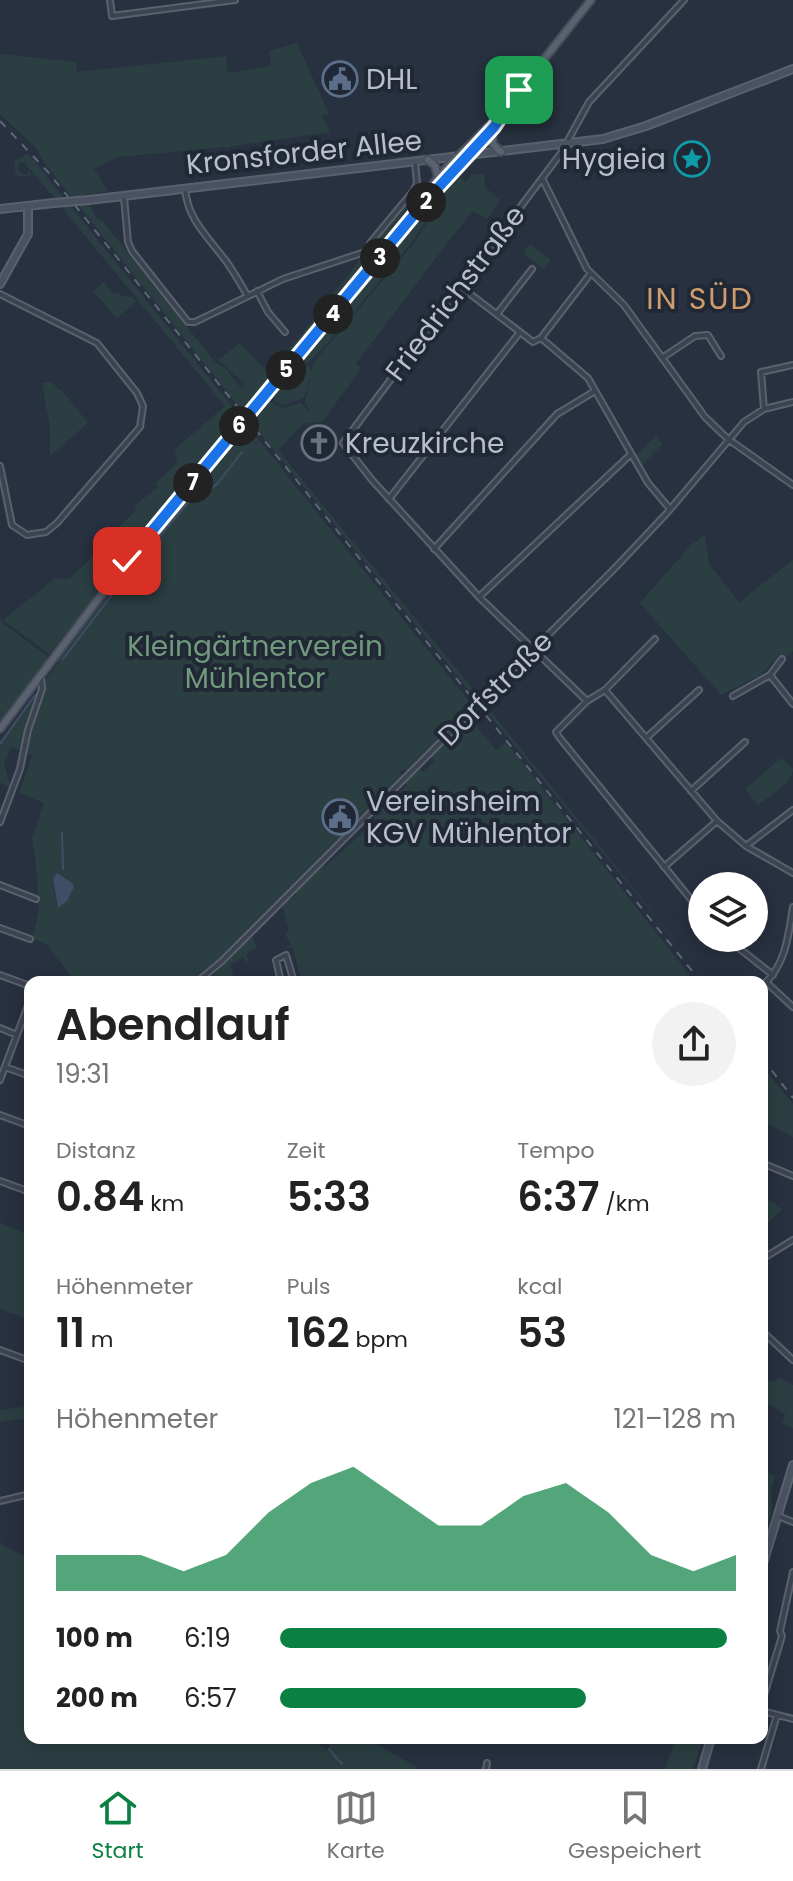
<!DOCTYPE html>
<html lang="de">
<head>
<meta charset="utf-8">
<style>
	body { margin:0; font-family:Poppins,sans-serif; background:#f2f2f2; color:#222; height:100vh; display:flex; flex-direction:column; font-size:30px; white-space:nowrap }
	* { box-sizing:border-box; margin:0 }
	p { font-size:26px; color:#767676 }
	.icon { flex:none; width:44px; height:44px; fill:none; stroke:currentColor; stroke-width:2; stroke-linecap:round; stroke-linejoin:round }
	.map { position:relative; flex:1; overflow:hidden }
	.side { position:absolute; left:24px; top:976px; width:744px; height:768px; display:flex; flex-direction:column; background:#fff; border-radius:16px; box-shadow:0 4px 20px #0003 }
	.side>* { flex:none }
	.tools { position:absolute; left:688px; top:872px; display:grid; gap:16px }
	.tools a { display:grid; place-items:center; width:80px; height:80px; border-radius:50%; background:#fff; box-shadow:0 4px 20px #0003; font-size:40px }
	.pin { position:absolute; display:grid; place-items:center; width:68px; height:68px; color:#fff; margin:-34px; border-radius:16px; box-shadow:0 4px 12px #0006 }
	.km { position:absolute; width:40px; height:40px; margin:-20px; border-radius:50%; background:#222; color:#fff; font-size:22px; line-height:40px; text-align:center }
	.round { display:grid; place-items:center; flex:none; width:84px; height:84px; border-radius:42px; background:#f2f2f2 }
	.headline { display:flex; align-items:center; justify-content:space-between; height:136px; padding:0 32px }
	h1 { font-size:44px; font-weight:600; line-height:60px }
	.stats { display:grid; grid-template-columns:repeat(3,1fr); gap:12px; height:136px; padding:8px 32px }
	.stats div { display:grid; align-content:center }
	.stats b { font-size:40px; font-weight:600 }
	.stats small { font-size:22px; font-weight:400 }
	.stats p { font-size:22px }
	.chart { height:224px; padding:16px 32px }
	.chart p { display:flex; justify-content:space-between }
	.chart svg { width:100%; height:144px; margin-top:8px; fill:#0b8043; opacity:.7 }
	ul { padding:0 32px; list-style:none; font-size:26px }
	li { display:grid; grid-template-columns:128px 96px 1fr; align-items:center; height:60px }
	li i { height:20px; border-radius:10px; background:#0b8043 }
	.dock { display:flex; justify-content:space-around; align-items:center; height:112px; border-top:2px solid #e0e0e0; background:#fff; font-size:22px; color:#767676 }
	.dock a { display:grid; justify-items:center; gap:4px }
	.dock .current { color:#0b8043 }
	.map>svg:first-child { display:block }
</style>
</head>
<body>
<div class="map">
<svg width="793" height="1769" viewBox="0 0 793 1769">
	<rect width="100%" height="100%" fill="#283140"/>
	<path fill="#2b3f42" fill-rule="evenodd" d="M297,43L329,114L322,116L330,132L227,147L118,157L94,169L108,191L84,195L97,219L102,220L215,362L225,368L241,388L245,384L218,360L240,343L267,372L297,340L362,257L375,255L373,244L415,193L418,195L414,207L380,252L244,413L45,164L36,148L0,114V54L76,62L77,72L226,56L228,73L271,66L269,51Z
		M28,153L472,705L407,771L403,769L400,772L403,775L291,886L287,884L289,888L198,979L184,982H75L47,945L32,938L39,911L36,863L32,839L44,803L19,793L32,756L30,754L11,747L4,763L10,787L0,783V741L59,662L57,660L115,581L243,430L237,422L49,654L3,620L1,622L48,657L0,724V618L3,620L55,578L69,579L120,531L118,527L137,510L134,506L158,487L155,483L177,464L175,449L225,406L31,170L24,163L19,162L18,171H22L23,175H28V170L32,175L18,177L17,173L16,177L14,162ZM57,873L72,883L57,907L53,879Z
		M484,174L485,187L500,200L487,219L472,211L356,363L361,369L322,422L303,424L278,450L480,698L477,700L251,422L293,372L309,366L312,371L304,398L283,405L274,401L276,397L270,401L282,408L300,403L309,411L305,401L314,362L415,242L457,175L466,182L471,175Z
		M438,197L440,199L413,241L328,343L309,362L290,371L262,405L411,225Z
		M531,245L551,260L544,269L525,255L524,249Z
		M104,282L114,294L118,292L122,296L132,297L136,302L117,318L93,291Z
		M52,382L59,390L61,389L88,423L50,456V427L42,383Z
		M656,436L663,444L642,465L636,455Z
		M705,535L709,564L739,602L793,560V651L784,659L780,654L762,674L721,695L640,603L691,545Z
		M485,704L709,982L482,706Z
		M469,718L496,750L506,742L695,982H301L293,947L286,948L291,945L285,934L289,931L282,904L296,895V891L323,864L326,866L376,820L372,815L407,786L405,782L419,769L423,772L434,761L431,757Z
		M781,758L793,769C790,785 771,795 758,805L745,789Z
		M251,936L257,947L246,955L249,960L246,962L243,957L230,965L234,974L219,982H207Z
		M762,1066L793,1104V1137L762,1121Z
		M762,1200L773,1202L782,1210L765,1225L762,1221Z
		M0,1223L30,1235V1320L0,1309Z
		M778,1377L793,1385V1428L782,1423L785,1414L762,1401V1381L774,1382Z
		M30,1406V1418L0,1422V1410Z
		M762,1471L775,1475L771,1490L772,1512L762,1544Z
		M0,1543L30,1560V1738H312L326,1751L329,1748L330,1738H381L376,1744L417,1767L416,1769H0Z
		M676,1738H703L693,1769H665Z"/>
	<path fill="#3f4e67" d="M57,873L72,883L74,887L67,901L58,908L53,879Z"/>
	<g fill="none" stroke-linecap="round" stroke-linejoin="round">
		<path stroke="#3f4e67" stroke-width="2" d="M63,659L134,566L200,489L204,486L212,488L217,484L242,452
			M0,744L35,695
			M62,833L63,869
			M329,1749L342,1764"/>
		<defs>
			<path id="street" d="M110,0L112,16L235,0
				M684,0L589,102L561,153L343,443L372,480L479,597L587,701L605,690L717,821L746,846L793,873
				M542,178L587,269L624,305L705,417L728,439L793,485
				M185,188C187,219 208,237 226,261C234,272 240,283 247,295
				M124,197L128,242L132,251L188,322H195L283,279L368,251L370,243L414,190L417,183L415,162
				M461,287L533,342L541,338L591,273
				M257,291L268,312L285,332
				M0,294L97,343L137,393L143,406L140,427L57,523L46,532L27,535L12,525L0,466
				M497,314L532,269
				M541,338L588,378L648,483L670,509
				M662,358L695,336L708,335L721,356
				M764,409L761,372L793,365
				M389,499L520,332
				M434,549L557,414L595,391
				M479,597L630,455
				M770,675L793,704
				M605,690L655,639
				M733,696L770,675L782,659
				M587,701L556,732L559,737L702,913
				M646,738L699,690
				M691,791L745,742
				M0,822L20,769L28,730L42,689L41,676
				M746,846L793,810
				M664,867L717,821
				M0,885L36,899
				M0,928L30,939
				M726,938L773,975
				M0,975L30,986
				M197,982L221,962L616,567L667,513L744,422L764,409L793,402
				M281,982L276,960L286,955L294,982
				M766,982L793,1007
				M762,986C786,965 788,937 793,907
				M22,1021L30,1024
				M0,1028L17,1035
				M5,1067L30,1076
				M0,1080L30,1000
				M0,1115L30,1126
				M762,1163L793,1176
				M0,1181L30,1192
				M762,1259L793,1240
				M762,1331L793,1360
				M0,1350L30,1361
				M0,1501L30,1494
				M778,1516L793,1522
				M762,1702L782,1636L780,1631L793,1572
				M762,1711L793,1719
				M486,1769L487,1763
				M761,1769L777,1715"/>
			<path id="secondary" d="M89,200L603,139L646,126L793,69
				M0,209L54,203
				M0,284L28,234V206
				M762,1567L793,1465
				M702,1769L711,1738"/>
			<path id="primary" d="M492,131L493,144L501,152
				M428,160L435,166L438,177
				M425,199L432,185L448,166L499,116L591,0
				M252,410L423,204L494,127L499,116
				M0,729L127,561L240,426"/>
		</defs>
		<use href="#street" stroke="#5a616d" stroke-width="8"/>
		<use href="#secondary" stroke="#5a616d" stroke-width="10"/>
		<use href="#primary" stroke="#464c59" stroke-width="10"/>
		<use href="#street" stroke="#3c4350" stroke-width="4"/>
		<use href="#secondary" stroke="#4a5262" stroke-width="6"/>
		<use href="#primary" stroke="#5a626f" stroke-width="6"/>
		<path stroke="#5e6776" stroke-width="2" stroke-dasharray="8 8" stroke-linecap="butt" d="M0,121L48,172L701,982
			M762,1058L793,1098"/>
		<defs>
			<path id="secondary-bridge" d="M54,203L89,200"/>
			<path id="primary-bridge" d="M240,426L252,410"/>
		</defs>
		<use href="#secondary-bridge" stroke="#5a616d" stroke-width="10" stroke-linecap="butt"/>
		<use href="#primary-bridge" stroke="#464c59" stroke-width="10" stroke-linecap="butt"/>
		<use href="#secondary-bridge" stroke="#4a5262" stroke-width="6"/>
		<use href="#primary-bridge" stroke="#5a626f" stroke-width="6"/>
	</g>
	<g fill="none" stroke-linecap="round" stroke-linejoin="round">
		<defs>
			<path id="route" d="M127,561L423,204L494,127L519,90"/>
		</defs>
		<use href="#route" stroke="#fff" stroke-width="16"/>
		<use href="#route" stroke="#1a73e8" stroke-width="10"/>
	</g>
	<defs>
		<symbol id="civic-ring" viewBox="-11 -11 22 22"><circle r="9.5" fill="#212835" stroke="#5c6f8a" stroke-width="1.5"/><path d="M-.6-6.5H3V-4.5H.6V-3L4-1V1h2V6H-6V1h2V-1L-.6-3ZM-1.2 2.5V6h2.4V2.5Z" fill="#5c6f8a"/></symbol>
		<symbol id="sight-ring" viewBox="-11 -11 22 22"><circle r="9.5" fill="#212835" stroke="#0f9aa8" stroke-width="1.5"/><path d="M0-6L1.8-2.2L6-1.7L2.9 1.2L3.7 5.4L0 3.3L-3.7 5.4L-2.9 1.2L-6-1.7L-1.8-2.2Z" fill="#0f9aa8"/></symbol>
		<symbol id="church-ring" viewBox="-11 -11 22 22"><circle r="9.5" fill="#212835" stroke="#6b7280" stroke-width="1.5"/><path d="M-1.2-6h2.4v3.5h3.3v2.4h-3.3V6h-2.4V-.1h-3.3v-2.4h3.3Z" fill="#6b7280"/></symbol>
	</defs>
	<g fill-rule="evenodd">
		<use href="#civic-ring" x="320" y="59" width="40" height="40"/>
		<use href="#sight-ring" x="672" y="139" width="40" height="40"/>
		<use href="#church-ring" x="299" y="423" width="40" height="40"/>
		<use href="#civic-ring" x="320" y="797" width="40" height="40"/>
	</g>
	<g text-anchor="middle" stroke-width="8" stroke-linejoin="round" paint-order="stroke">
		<g font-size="28" fill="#b9bfca" stroke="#212835" text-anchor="start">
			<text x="366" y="89">DHL</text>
			<text x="666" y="169" text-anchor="end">Hygieia</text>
			<text x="345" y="453">Kreuzkirche</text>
			<text x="366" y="811">Vereinsheim<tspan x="366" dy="32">KGV Mühlentor</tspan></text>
		</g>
		<g font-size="28" fill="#b9bfca" stroke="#212835">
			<text transform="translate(304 152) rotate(-6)" y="10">Kronsforder Allee</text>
			<text transform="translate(455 293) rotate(-53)" y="10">Friedrichstraße</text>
			<text transform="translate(495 688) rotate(-45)" y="10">Dorfstraße</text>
		</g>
		<g font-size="28" fill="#71997c" stroke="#212835">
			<text x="255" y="656">Kleingärtnerverein<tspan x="255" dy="32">Mühlentor</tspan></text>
		</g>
		<g font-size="30" letter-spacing="2" fill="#cf9c6f" stroke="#212835">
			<text x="700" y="309">IN SÜD</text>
		</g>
	</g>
</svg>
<div class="tools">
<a><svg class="icon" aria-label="layers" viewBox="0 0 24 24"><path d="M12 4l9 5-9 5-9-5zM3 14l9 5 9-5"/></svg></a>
</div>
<div class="pin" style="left:519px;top:90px;background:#1e9e55"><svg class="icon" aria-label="arrive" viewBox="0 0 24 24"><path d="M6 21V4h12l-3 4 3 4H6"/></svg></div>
<div class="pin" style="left:127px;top:561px;background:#d93025"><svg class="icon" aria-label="check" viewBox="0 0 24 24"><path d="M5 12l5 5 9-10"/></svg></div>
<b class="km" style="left:426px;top:202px">2</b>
<b class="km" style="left:380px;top:258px">3</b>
<b class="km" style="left:333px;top:314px">4</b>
<b class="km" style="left:286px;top:370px">5</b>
<b class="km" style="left:239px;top:426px">6</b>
<b class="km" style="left:193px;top:483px">7</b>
<section class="side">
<div class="headline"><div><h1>Abendlauf</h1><p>19:31</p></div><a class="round"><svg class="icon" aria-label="share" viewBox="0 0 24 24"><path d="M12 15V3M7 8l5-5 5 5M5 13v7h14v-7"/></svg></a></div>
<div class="stats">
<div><p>Distanz</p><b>0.84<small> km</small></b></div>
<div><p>Zeit</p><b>5:33</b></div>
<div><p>Tempo</p><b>6:37<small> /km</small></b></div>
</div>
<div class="stats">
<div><p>Höhenmeter</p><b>11<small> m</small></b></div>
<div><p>Puls</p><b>162<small> bpm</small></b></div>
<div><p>kcal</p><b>53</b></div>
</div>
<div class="chart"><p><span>Höhenmeter</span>121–128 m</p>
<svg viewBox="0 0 160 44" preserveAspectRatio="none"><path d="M0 44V33L10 33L20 33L30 38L40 33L50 20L60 11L70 6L80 15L90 24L100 24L110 15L120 11L130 20L140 33L150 38L160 33V44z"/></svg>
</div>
<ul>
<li><b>100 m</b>6:19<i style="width:98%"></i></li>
<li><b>200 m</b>6:57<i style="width:67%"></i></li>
</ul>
</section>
</div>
<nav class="dock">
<a class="current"><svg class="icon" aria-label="home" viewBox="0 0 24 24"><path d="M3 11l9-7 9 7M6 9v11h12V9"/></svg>Start</a>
<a><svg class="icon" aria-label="map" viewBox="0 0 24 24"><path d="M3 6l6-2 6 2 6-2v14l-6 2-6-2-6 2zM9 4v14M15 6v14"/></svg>Karte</a>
<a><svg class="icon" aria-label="saved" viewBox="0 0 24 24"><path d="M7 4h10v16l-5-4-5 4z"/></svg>Gespeichert</a>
</nav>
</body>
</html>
